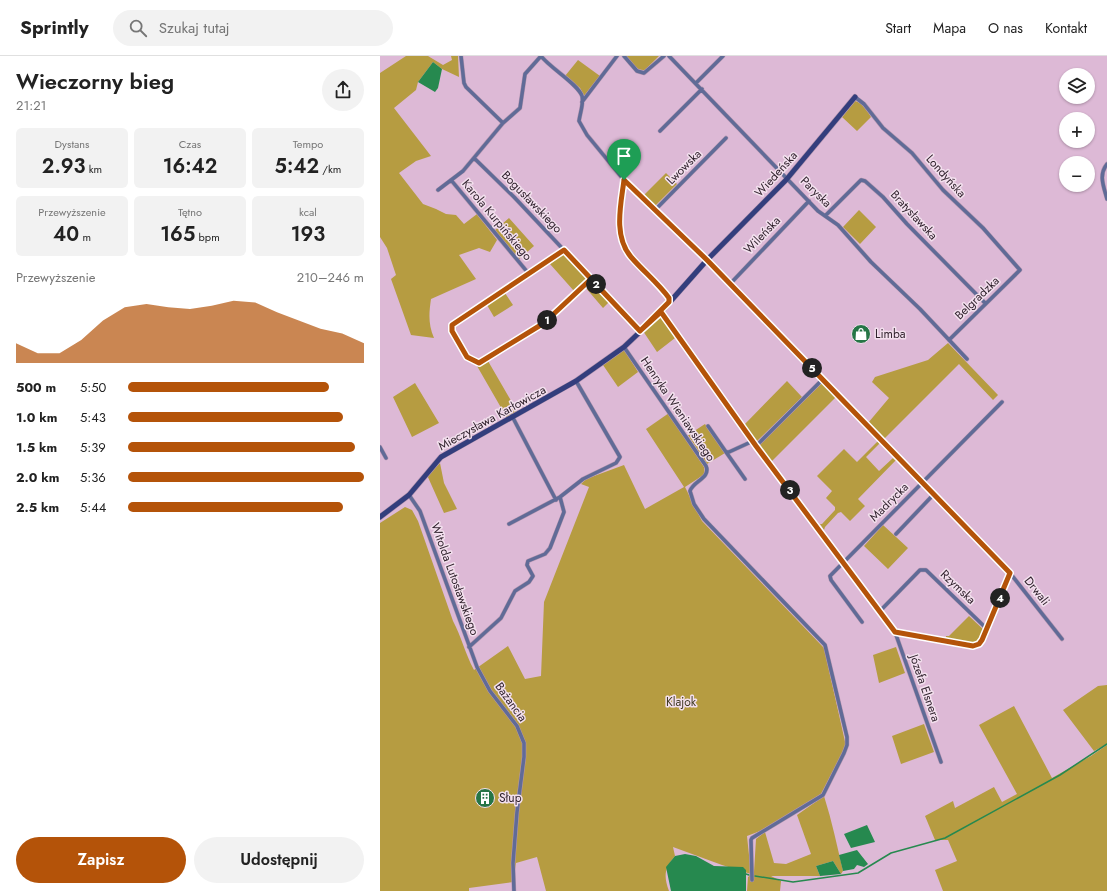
<!DOCTYPE html>
<html lang="pl">
<head>
<meta charset="utf-8">
<style>
	body { margin:0; font-family:Jost,sans-serif; background:#f2f2f2; color:#222; height:100vh; display:flex; flex-direction:column; font-size:15px; white-space:nowrap }
	* { box-sizing:border-box; margin:0 }
	p { font-size:13px; color:#767676 }
	.icon { flex:none; width:22px; height:22px; fill:none; stroke:currentColor; stroke-width:2; stroke-linecap:round; stroke-linejoin:round }
	.map { position:relative; flex:1; overflow:hidden }
	.side { display:flex; flex-direction:column; background:#fff; width:380px }
	.side>* { flex:none }
	.fabs { position:absolute; left:679px; top:12px; display:grid; gap:8px }
	.fabs a { display:grid; place-items:center; width:36px; height:36px; border-radius:50%; background:#fff; box-shadow:0 1px 3px #0004; font-size:20px }
	.pin { position:absolute; display:grid; place-items:center; width:34px; height:34px; color:#fff; margin:-41px -17px; border-radius:50% 50% 50% 0; rotate:-45deg; box-shadow:0 0 4px #0007 }
	.pin .icon { rotate:45deg }
	.km { position:absolute; width:20px; height:20px; margin:-10px; border-radius:50%; background:#222; color:#fff; font-size:11px; line-height:20px; text-align:center }
	.round { display:grid; place-items:center; flex:none; width:42px; height:42px; border-radius:21px; background:#f2f2f2 }
	.head { display:flex; align-items:center; justify-content:space-between; height:68px; padding:0 16px }
	h1 { font-size:22px; font-weight:600; line-height:30px }
	.figures { display:grid; grid-template-columns:repeat(3,1fr); gap:6px; height:68px; padding:4px 16px }
	.figures div { display:grid; align-content:center; border-radius:6px; background:#f2f2f2; text-align:center }
	.figures b { font-size:20px; font-weight:600 }
	.figures small { font-size:11px; font-weight:400 }
	.figures p { font-size:11px }
	.chart { height:112px; padding:8px 16px }
	.chart p { display:flex; justify-content:space-between }
	.chart svg { width:100%; height:72px; margin-top:4px; fill:#b45309; opacity:.7 }
	.cta { display:flex; gap:8px; margin-top:auto; padding:8px 16px }
	.cta a { flex:1; height:46px; border-radius:24px; background:#b45309; color:#fff; font-size:16px; font-weight:600; line-height:46px; text-align:center }
	.cta a+a { background:#f2f2f2; color:#222 }
	ul { padding:0 16px; list-style:none; font-size:13px }
	li { display:grid; grid-template-columns:64px 48px 1fr; align-items:center; height:30px }
	li i { height:10px; border-radius:5px; background:#b45309 }
	header { display:flex; align-items:center; gap:24px; box-sizing:border-box; height:56px; padding:0 20px; background:#fff; border-bottom:1px solid #e0e0e0 }
	header strong { font-size:19px }
	nav { display:flex; gap:22px; margin-inline-start:auto; font-size:14px }
	.search { width:280px; height:36px; background:#f2f2f2; display:flex; align-items:center; gap:10px; box-sizing:border-box; padding:0 14px; border-radius:22px; color:#767676; font-size:15px }
	main { display:flex; flex:1; min-height:0 }
	.map>svg:first-child { display:block }
</style>
</head>
<body>
<header>
<strong>Sprintly</strong>
<div class="search"><svg class="icon" aria-label="search" viewBox="0 0 24 24"><circle cx="10" cy="10" r="6"/><path d="M15 15l6 6"/></svg>Szukaj tutaj</div>
<nav><a>Start</a><a>Mapa</a><a>O nas</a><a>Kontakt</a></nav>
</header>
<main>
<section class="side">
<div class="head"><div><h1>Wieczorny bieg</h1><p>21:21</p></div><a class="round"><svg class="icon" aria-label="share" viewBox="0 0 24 24"><path d="M12 15V3M7 8l5-5 5 5M5 13v7h14v-7"/></svg></a></div>
<div class="figures">
<div><p>Dystans</p><b>2.93<small> km</small></b></div>
<div><p>Czas</p><b>16:42</b></div>
<div><p>Tempo</p><b>5:42<small> /km</small></b></div>
</div>
<div class="figures">
<div><p>Przewyższenie</p><b>40<small> m</small></b></div>
<div><p>Tętno</p><b>165<small> bpm</small></b></div>
<div><p>kcal</p><b>193</b></div>
</div>
<div class="chart"><p><span>Przewyższenie</span>210–246 m</p>
<svg viewBox="0 0 160 44" preserveAspectRatio="none"><path d="M0 44V32L10 38L20 38L30 30L40 18L50 10L60 8L70 10L80 11L90 9L100 6L110 7L120 13L130 18L140 23L150 26L160 32V44z"/></svg>
</div>
<ul>
<li><b>500 m</b>5:50<i style="width:85%"></i></li>
<li><b>1.0 km</b>5:43<i style="width:91%"></i></li>
<li><b>1.5 km</b>5:39<i style="width:96%"></i></li>
<li><b>2.0 km</b>5:36<i style="width:100%"></i></li>
<li><b>2.5 km</b>5:44<i style="width:91%"></i></li>
</ul>
<div class="cta"><a>Zapisz</a><a>Udostępnij</a></div>
</section>
<div class="map">
<svg width="727" height="835" viewBox="0 0 727 835">
	<rect width="100%" height="100%" fill="#ddb9d6"/>
	<path fill="#b69c41" d="M26,0H48L63,9L72,4L71,0H78L79,21L62,13L53,6L38,26L36,34L14,52L51,100L36,105L19,117L43,148L56,153L66,158L76,159L84,168L97,158L117,184L110,196L99,192L79,199L96,223L51,243C49,257 48,268 54,282L31,279L11,223L16,219L7,192L0,181V17Z
		M246,0H279L265,14C256,15 251,6 246,0Z
		M198,4L220,20L204,40L200,32L185,20Z
		M475,45C483,47 488,55 491,61L477,75L462,61Z
		M286,117L297,128L275,150L264,139Z
		M479,154L496,171L480,188L463,171Z
		M129,162L154,190L138,204L114,175Z
		M185,197L209,223L194,235L170,208Z
		M211,226L230,245L223,252L205,231Z
		M125,237L133,249L114,261L107,249Z
		M280,259L295,282L277,296L263,275Z
		M568,287L618,339L613,344L579,308L504,383L488,367L509,342L492,326L495,321L548,304Z
		M244,293L258,316L238,331L223,309Z
		M108,305L137,355L127,362L97,310Z
		M407,325L422,341L376,386L364,369Z
		M443,326L457,340L391,406L379,389Z
		M35,327L59,367L32,381L13,341Z
		M289,357L324,411L325,418L305,431L322,465L444,592L466,690L441,738L385,773L367,780L371,818L342,809L293,791L295,800C285,812 283,819 289,835H166L157,801L136,807L133,826L89,832V835H0V467L25,451L32,454L38,465L73,565C81,580 85,597 94,614L128,590L145,623L161,620L164,546L209,431L201,428L206,423L244,409L265,453L304,431L266,373Z
		M325,368L345,397L327,408L308,379Z
		M499,384L501,386L486,401L499,415L513,402L515,404L518,402L478,443L485,450L470,465L461,456L458,457L445,471L444,474L440,468H442L455,454V451L446,442L452,435L437,420L464,393L477,406Z
		M60,407L64,427L77,453L64,457L47,419Z
		M503,469L528,492L508,513L484,490Z
		M589,560L605,575L598,587L593,588L566,582V580H569Z
		M516,591L525,617L499,627L493,599Z
		M727,629V688L714,695L683,654L718,630Z
		M634,650L672,722L711,700L727,689V835H563L555,814L577,805L568,784H555L545,760L573,745L575,752L614,731L622,746L637,738L599,669Z
		M544,668L554,696L521,708L512,680Z
		M444,740C452,765 457,790 463,815L461,818L453,805L436,810L440,820H391L401,825L400,835H367L368,821L374,816L376,783L385,776L394,807L406,808L431,798L417,759Z"/>
	<path fill="#26894f" d="M53,6L62,13L58,32L55,36L38,26Z
		M487,769L495,786L471,792L464,778Z
		M477,794L488,808L484,811L477,809L474,813L463,815L459,799Z
		M305,798L316,800L334,810L363,811L366,814V835H291L286,811L295,800Z
		M453,805L461,818L440,820L436,810Z"/>
	<g fill="none" stroke-linecap="round" stroke-linejoin="round">
		<path stroke="#26894f" stroke-width="1.5" d="M366,818L369,819
			M375,820L413,826L478,817L511,797L565,782L680,719L727,688"/>
		<defs>
			<path id="street" d="M81,0L84,27L86,31L123,67
				M161,0C170,12 198,28 202,40C204,47 200,57 199,65L207,79L244,124C242,143 235,173 245,192C253,209 274,226 288,241L289,246
				M244,0L257,15L264,17L284,0
				M289,0L438,155L458,169L491,206L540,253L587,303
				M316,27L343,0
				M475,41L484,48L503,72L532,97L563,134L603,172L640,214L569,284
				M202,46L237,0
				M280,75L322,33
				M94,102L134,141L260,275
				M727,108C718,119 724,131 727,143
				M71,124L149,218
				M244,124L327,204L630,517L682,583
				M58,134L83,115L123,67L140,52L145,18L161,0
				M276,153L346,82
				M445,160L481,124L485,125L503,141L527,168L605,247
				M184,194L72,269L71,275L87,301L99,307L164,267L211,223
				M350,228L429,145
				M281,256L376,390L515,576L561,706
				M244,291L326,410C331,422 313,425 310,435L314,448L324,463L445,589L467,681V689L464,697L443,739L372,782L371,784L372,824
				M132,360L176,444
				M328,370L346,396H349L373,385
				M376,390L443,323
				M0,391L6,402
				M346,396L365,423
				M29,439L40,455L97,611L110,635L137,670L144,687V701L137,756L133,807L134,835
				M129,468L180,441L203,423L236,407L240,401L196,325
				M516,478L554,438
				M500,555L540,514H546L607,573
				M482,566L451,524L450,520L622,346
				M515,576L593,590L599,588L602,584L630,517
				M89,591L121,562L135,535L149,526L153,520L147,509L148,505L165,498L170,492L184,456L180,441"/>
			<path id="secondary" d="M0,461L29,439L61,401L196,325L244,291L281,256L327,204L406,124L475,41"/>
		</defs>
		<use href="#street" stroke="#b697b0" stroke-width="4.5"/>
		<use href="#secondary" stroke="#b697b0" stroke-width="6"/>
		<use href="#street" stroke="#606b97" stroke-width="3.5"/>
		<use href="#secondary" stroke="#333e7d" stroke-width="5"/>
	</g>
	<g fill="none" stroke-linecap="round" stroke-linejoin="round">
		<defs>
			<path id="route" d="M244,124C241,148 233,180 251,201C263,215 278,227 289,242V246L260,275L211,223L164,267L99,307L87,301L72,275V269L184,194L260,275L281,256L376,390L515,576L593,590L599,588L602,584L630,517L327,204L244,124"/>
		</defs>
		<use href="#route" stroke="#fff" stroke-width="8"/>
		<use href="#route" stroke="#b45309" stroke-width="5"/>
	</g>
	<defs>
		<symbol id="shop-disc" viewBox="-11 -11 22 22"><circle r="9.5" fill="#267546" stroke="#f3e0ee"/><path d="M-5-2.5h2.3a2.7 3.5 0 0 1 5.4 0H5L5.5 6h-11ZM-1.5-2.5h3a1.5 2.3 0 0 0-3 0Z" fill="#fff"/></symbol>
		<symbol id="building-disc" viewBox="-11 -11 22 22"><circle r="9.5" fill="#267546" stroke="#f3e0ee"/><path d="M-4-6H4V6H1V3H-1V6H-4ZM-2.5-4.3h1.7v1.8h-1.7ZM.8-4.3h1.7v1.8H.8ZM-2.5-1h1.7V.8h-1.7ZM.8-1h1.7V.8H.8Z" fill="#fff"/></symbol>
	</defs>
	<g fill-rule="evenodd">
		<use href="#shop-disc" x="470" y="267" width="22" height="22"/>
		<use href="#building-disc" x="94" y="731" width="22" height="22"/>
	</g>
	<g text-anchor="middle" stroke-width="3" stroke-linejoin="round" paint-order="stroke">
		<g font-size="12" fill="#2d1f2a" stroke="#f3e0ee">
			<text transform="translate(304 111) rotate(-45)" y="4">Lwowska</text>
			<text transform="translate(396 118) rotate(-48)" y="4">Wiedeńska</text>
			<text transform="translate(566 120) rotate(48)" y="4">Londyńska</text>
			<text transform="translate(436 136) rotate(45)" y="4">Paryska</text>
			<text transform="translate(152 146) rotate(46)" y="4">Bogusławskiego</text>
			<text transform="translate(534 159) rotate(47)" y="4">Bratysławska</text>
			<text transform="translate(117 164) rotate(50)" y="4">Karola Kurpińskiego</text>
			<text transform="translate(382 179) rotate(-46)" y="4">Wileńska</text>
			<text transform="translate(597 242) rotate(-44)" y="4">Belgradzka</text>
			<text transform="translate(298 353) rotate(56)" y="4">Henryka Wieniawskiego</text>
			<text transform="translate(112 362) rotate(-29)" y="4">Mieczysława Karłowicza</text>
			<text transform="translate(509 446) rotate(-45)" y="4">Madrycka</text>
			<text transform="translate(75 523) rotate(70)" y="4">Witolda Lutosławskiego</text>
			<text transform="translate(578 531) rotate(44)" y="4">Rzymska</text>
			<text transform="translate(657 535) rotate(52)" y="4">Drwali</text>
			<text transform="translate(545 632) rotate(71)" y="4">Józefa Elsnera</text>
			<text transform="translate(131 646) rotate(54)" y="4">Bażancia</text>
		</g>
		<g font-size="12" fill="#2d1f2a" stroke="#f3e0ee" text-anchor="start">
			<text x="495" y="282">Limba</text>
			<text x="119" y="746">Słup</text>
		</g>
		<g font-size="12" fill="#413a23" stroke="#f3e0ee">
			<text x="301" y="650">Klajok</text>
		</g>
	</g>
</svg>
<div class="fabs">
<a><svg class="icon" aria-label="layers" viewBox="0 0 24 24"><path d="M12 4l9 5-9 5-9-5zM3 14l9 5 9-5"/></svg></a>
<a>+</a>
<a>−</a>
</div>
<div class="pin" style="left:244px;top:124px;background:#1e9e55"><svg class="icon" aria-label="arrive" viewBox="0 0 24 24"><path d="M6 21V4h12l-3 4 3 4H6"/></svg></div>
<b class="km" style="left:167px;top:264px">1</b>
<b class="km" style="left:216px;top:228px">2</b>
<b class="km" style="left:410px;top:434px">3</b>
<b class="km" style="left:620px;top:542px">4</b>
<b class="km" style="left:432px;top:312px">5</b>
</div>
</main>
</body>
</html>
